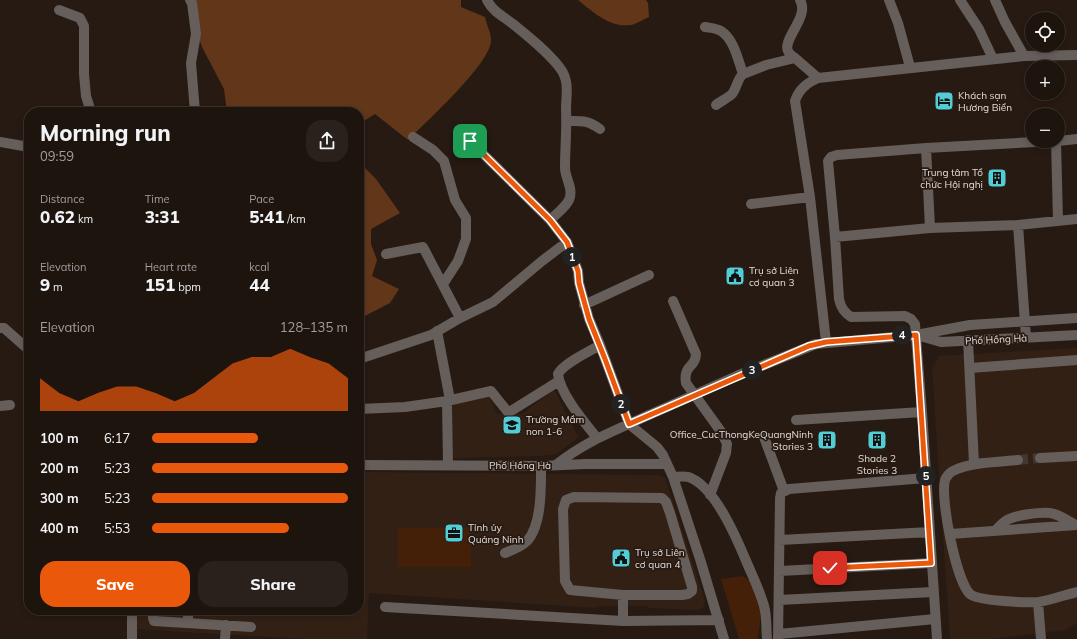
<!DOCTYPE html>
<html lang="en">
<head>
<meta charset="utf-8">
<style>
	body { margin:0; font-family:Mulish,sans-serif; background:#2a211c; color:#f1f3f6; height:100vh; display:flex; flex-direction:column; font-size:15px; white-space:nowrap }
	* { box-sizing:border-box; margin:0 }
	p { font-size:13px; color:#a09e9e }
	.icon { flex:none; width:22px; height:22px; fill:none; stroke:currentColor; stroke-width:2; stroke-linecap:round; stroke-linejoin:round }
	.map { position:relative; flex:1; overflow:hidden }
	.sheet { position:absolute; left:24px; top:107px; width:340px; height:508px; display:flex; flex-direction:column; background:#1d140e; border-radius:16px; box-shadow:0 2px 6px #0003,0 0 0 1px #3b332e }
	.sheet>* { flex:none }
	.fabs { position:absolute; left:1025px; top:12px; display:grid; gap:8px }
	.fabs a { display:grid; place-items:center; width:40px; height:40px; border-radius:50%; background:#1d140e; box-shadow:0 2px 6px #0003,0 0 0 1px #3b332e; font-size:20px }
	.pin { position:absolute; display:grid; place-items:center; width:34px; height:34px; color:#fff; margin:-17px; border-radius:8px; box-shadow:0 2px 6px #0006 }
	.km { position:absolute; width:20px; height:20px; margin:-10px; border-radius:50%; background:#222; color:#fff; font-size:11px; line-height:20px; text-align:center }
	.round { display:grid; place-items:center; flex:none; width:42px; height:42px; border-radius:16px; background:#2a211c }
	.head { display:flex; align-items:center; justify-content:space-between; height:68px; padding:0 16px }
	h1 { font-size:22px; font-weight:800; line-height:30px }
	.metrics { display:grid; grid-template-columns:repeat(3,1fr); gap:6px; height:68px; padding:4px 16px }
	.metrics div { display:grid; align-content:center }
	.metrics b { font-size:17px; font-weight:800 }
	.metrics small { font-size:11px; font-weight:400 }
	.metrics p { font-size:11px }
	.chart { height:112px; padding:8px 16px }
	.chart p { display:flex; justify-content:space-between }
	.chart svg { width:100%; height:72px; margin-top:4px; fill:#ea580c; opacity:.7 }
	.cta { display:flex; gap:8px; margin-top:auto; padding:8px 16px }
	.cta a { flex:1; height:46px; border-radius:16px; background:#ea580c; color:#fff; font-size:16px; font-weight:800; line-height:46px; text-align:center }
	.cta a+a { background:#2a211c; color:#f1f3f6 }
	ul { padding:0 16px; list-style:none; font-size:13px }
	li { display:grid; grid-template-columns:64px 48px 1fr; align-items:center; height:30px }
	li i { height:10px; border-radius:5px; background:#ea580c }
	.map>svg:first-child { display:block }
</style>
</head>
<body>
<div class="map">
<svg width="1077" height="639" viewBox="0 0 1077 639">
	<rect width="100%" height="100%" fill="#271a13"/>
	<path fill="#322015" d="M1077,348V623L1066,630L990,639H950L932,368L939,356Z
		M554,389L578,437L557,454L540,456L452,458L453,404L489,396L497,414H522Z
		M359,472L657,475L665,477L705,601L703,608L694,610L650,608L644,606H600L596,608L369,593L367,639H304L136,629V610H359Z"/>
	<path fill="#432007" d="M398,528H471V567H398Z
		M743,576C749,580 756,585 759,592C764,601 759,628 758,639H739L721,579Z"/>
	<path fill="#623619" d="M186,0H461V7L485,17C486,23 492,35 491,41C490,64 426,122 408,140L375,114L359,124V112H227L224,89L202,47Z
		M578,0H646L648,3L649,17C643,19 637,24 631,25C610,28 593,12 578,0Z
		M359,162L376,179L400,213L371,229V244L377,260L372,276L399,289L390,303L359,319Z"/>
	<g fill="none" stroke-linecap="round" stroke-linejoin="round">
		<path stroke="#433730" stroke-width="10" stroke-dasharray="10 5" stroke-linecap="butt" d="M1018,460L1040,458"/>
		<path stroke="#655e5a" stroke-width="10" d="M190,0L192,3L196,34L191,63L195,112
			M487,0C493,12 503,16 513,24C529,37 548,52 560,68C570,81 566,95 566,109C567,129 565,148 565,168C565,178 574,189 569,200C565,208 556,214 550,220
			M889,0L898,23L910,67
			M960,0L979,29L993,59
			M995,0L1005,22L1024,56
			M59,10L80,18L84,26V74L86,96L91,112
			M705,27C710,28 716,28 721,31C734,39 738,60 743,74
			M795,58C792,56 789,54 788,51C782,39 810,17 800,0
			M716,105C721,101 728,98 732,94C737,88 737,79 743,74L766,65L795,58L818,78
			M567,121C582,121 587,120 600,129
			M413,137L433,150L444,161L455,200L466,218V239L458,261L443,284
			M470,141L550,220L567,242L578,271L579,283L589,319L600,345L629,424L657,447L663,455L673,477L700,559L724,639
			M1056,141L1058,221
			M1058,141L1077,139
			M0,142L29,147
			M926,148L930,228
			M751,204L810,197
			M1018,225L1026,337
			M835,237L930,228L1018,225L1077,219
			M386,254L423,247L460,318
			M673,301L696,354C696,368 683,364 686,383L722,433L727,444L726,453L710,495
			M584,305L649,275
			M0,328H4L29,350
			M437,331L450,400
			M920,336L941,342L1077,335
			M968,340L974,464
			M826,342L810,197L795,101C799,89 807,83 818,78L1024,56L1077,55
			M359,359L431,335L460,318L493,302L542,261L567,242
			M970,368L1077,360
			M739,375L816,344L916,335L970,325L1077,318
			M447,401L448,465
			M0,406L10,405
			M359,409L405,407L447,401L491,391L507,411H511L559,381
			M796,420L922,412
			M764,437L784,491
			M597,438C585,423 560,394 558,374C564,363 589,352 600,345
			M1040,458L1077,456
			M1018,460C1000,462 969,462 953,471C950,472 946,477 945,480C940,498 956,581 970,594C977,601 1028,603 1039,602C1051,600 1064,595 1077,592
			M359,465L541,466L585,464H667
			M556,465C586,441 614,431 649,415
			M673,477C678,477 686,475 691,478C716,489 737,539 747,563C753,577 760,591 764,606C767,616 766,628 767,639
			M574,497L662,498L666,502L670,513L692,587V591L688,594L682,595H623L570,590L565,581L563,509L566,500Z
			M995,531C999,527 1002,523 1007,520C1015,515 1040,512 1050,513C1059,514 1068,521 1076,525
			M950,534L1077,525
			M780,540L930,532
			M505,553C513,550 521,547 527,541C542,525 541,487 541,466
			M780,571L931,563
			M623,595V621
			M779,600L933,592
			M1038,602L1041,639
			M385,607L623,621L719,620
			M152,610L153,618L154,621L251,627
			M188,623V610
			M779,634L935,619
			M132,639V610
			M225,639L226,625
			M778,639L780,498L781,493L789,489L926,478
			M937,639L922,412L915,324L911,319L905,316L851,317C844,312 841,308 839,299L835,237L828,161L831,157L837,155L926,148L1055,141"/>
		<path stroke="#655e5a" stroke-width="10" d="M649,415L739,375"/>
	</g>
	<g fill="none" stroke-linecap="round" stroke-linejoin="round">
		<defs>
			<path id="route" d="M470,141L550,220L567,242L578,271L579,283L589,319L605,359L629,424L809,346L826,342L916,335L931,563L830,568"/>
		</defs>
		<use href="#route" stroke="#fff" stroke-width="8"/>
		<use href="#route" stroke="#ea580c" stroke-width="5"/>
	</g>
	<defs>
		<symbol id="hotel-square" viewBox="-11 -11 22 22"><rect x="-9" y="-9" width="18" height="18" rx="4" fill="#52ccd5" stroke="#271a13"/><path d="M-6-4.5h1.5V1H6V5H4.5V3h-9V5H-6ZM-4 0a1.8 1.8 0 1 1 3.6 0ZM.5 0V-2.5h3Q6-2.5 6 0Z" fill="#111"/></symbol>
		<symbol id="building-square" viewBox="-11 -11 22 22"><rect x="-9" y="-9" width="18" height="18" rx="4" fill="#52ccd5" stroke="#271a13"/><path d="M-4-6H4V6H1V3H-1V6H-4ZM-2.5-4.3h1.7v1.8h-1.7ZM.8-4.3h1.7v1.8H.8ZM-2.5-1h1.7V.8h-1.7ZM.8-1h1.7V.8H.8Z" fill="#111"/></symbol>
		<symbol id="civic-square" viewBox="-11 -11 22 22"><rect x="-9" y="-9" width="18" height="18" rx="4" fill="#52ccd5" stroke="#271a13"/><path d="M-.6-6.5H3V-4.5H.6V-3L4-1V1h2V6H-6V1h2V-1L-.6-3ZM-1.2 2.5V6h2.4V2.5Z" fill="#111"/></symbol>
		<symbol id="school-square" viewBox="-11 -11 22 22"><rect x="-9" y="-9" width="18" height="18" rx="4" fill="#52ccd5" stroke="#271a13"/><path d="M0-5L7-2L0 1L-7-2ZM-4 1L0 2.5L4 1V4Q0 6-4 4Z" fill="#111"/></symbol>
		<symbol id="office-square" viewBox="-11 -11 22 22"><rect x="-9" y="-9" width="18" height="18" rx="4" fill="#52ccd5" stroke="#271a13"/><path d="M-6-3h4V-5.5h4V-3h4V5H-6ZM-1-4.5V-3h2v-1.5ZM-6 0V1H6V0Z" fill="#111"/></symbol>
	</defs>
	<g fill-rule="evenodd">
		<use href="#hotel-square" x="933" y="90" width="22" height="22"/>
		<use href="#building-square" x="986" y="167" width="22" height="22"/>
		<use href="#civic-square" x="724" y="265" width="22" height="22"/>
		<use href="#school-square" x="501" y="414" width="22" height="22"/>
		<use href="#building-square" x="816" y="429" width="22" height="22"/>
		<use href="#building-square" x="866" y="429" width="22" height="22"/>
		<use href="#office-square" x="443" y="522" width="22" height="22"/>
		<use href="#civic-square" x="610" y="547" width="22" height="22"/>
	</g>
	<g text-anchor="middle" stroke-width="3.5" stroke-linejoin="round" paint-order="stroke">
		<g font-size="10" fill="#e4dbd6" stroke="#271a13" text-anchor="start">
			<text x="958" y="99">Khách sạn<tspan x="958" dy="12">Hương Biển</tspan></text>
			<text x="983" y="176" text-anchor="end">Trung tâm Tổ<tspan x="983" dy="12">chức Hội nghị</tspan></text>
			<text x="749" y="274">Trụ sở Liên<tspan x="749" dy="12">cơ quan 3</tspan></text>
			<text x="526" y="423">Trường Mầm<tspan x="526" dy="12">non 1-6</tspan></text>
			<text x="813" y="438" text-anchor="end">Office_CucThongKeQuangNinh<tspan x="813" dy="12">Stories 3</tspan></text>
			<text x="877" y="462" text-anchor="middle">Shade 2<tspan x="877" dy="12">Stories 3</tspan></text>
			<text x="468" y="531">Tỉnh ủy<tspan x="468" dy="12">Quảng Ninh</tspan></text>
			<text x="635" y="556">Trụ sở Liên<tspan x="635" dy="12">cơ quan 4</tspan></text>
		</g>
		<g font-size="10" fill="#e4dbd6" stroke="#271a13">
			<text transform="translate(996 339) rotate(-3)" y="4">Phố Hồng Hà</text>
			<text x="520" y="469">Phố Hồng Hà</text>
		</g>
	</g>
</svg>
<div class="fabs">
<a><svg class="icon" aria-label="locate" viewBox="0 0 24 24"><circle cx="12" cy="12" r="6"/><path d="M12 2v4M12 18v4M2 12h4M18 12h4"/></svg></a>
<a>+</a>
<a>−</a>
</div>
<div class="pin" style="left:470px;top:141px;background:#1e9e55"><svg class="icon" aria-label="arrive" viewBox="0 0 24 24"><path d="M6 21V4h12l-3 4 3 4H6"/></svg></div>
<div class="pin" style="left:830px;top:568px;background:#d93025"><svg class="icon" aria-label="check" viewBox="0 0 24 24"><path d="M5 12l5 5 9-10"/></svg></div>
<b class="km" style="left:572px;top:257px">1</b>
<b class="km" style="left:621px;top:404px">2</b>
<b class="km" style="left:752px;top:370px">3</b>
<b class="km" style="left:902px;top:335px">4</b>
<b class="km" style="left:926px;top:476px">5</b>
<section class="sheet">
<div class="head"><div><h1>Morning run</h1><p>09:59</p></div><a class="round"><svg class="icon" aria-label="share" viewBox="0 0 24 24"><path d="M12 15V3M7 8l5-5 5 5M5 13v7h14v-7"/></svg></a></div>
<div class="metrics">
<div><p>Distance</p><b>0.62<small> km</small></b></div>
<div><p>Time</p><b>3:31</b></div>
<div><p>Pace</p><b>5:41<small> /km</small></b></div>
</div>
<div class="metrics">
<div><p>Elevation</p><b>9<small> m</small></b></div>
<div><p>Heart rate</p><b>151<small> bpm</small></b></div>
<div><p>kcal</p><b>44</b></div>
</div>
<div class="chart"><p><span>Elevation</span>128–135 m</p>
<svg viewBox="0 0 160 44" preserveAspectRatio="none"><path d="M0 44V24L10 33L20 38L30 33L40 29L50 29L60 33L70 38L80 33L90 24L100 15L110 11L120 11L130 6L140 11L150 15L160 24V44z"/></svg>
</div>
<ul>
<li><b>100 m</b>6:17<i style="width:54%"></i></li>
<li><b>200 m</b>5:23<i style="width:100%"></i></li>
<li><b>300 m</b>5:23<i style="width:100%"></i></li>
<li><b>400 m</b>5:53<i style="width:70%"></i></li>
</ul>
<div class="cta"><a>Save</a><a>Share</a></div>
</section>
</div>
</body>
</html>
